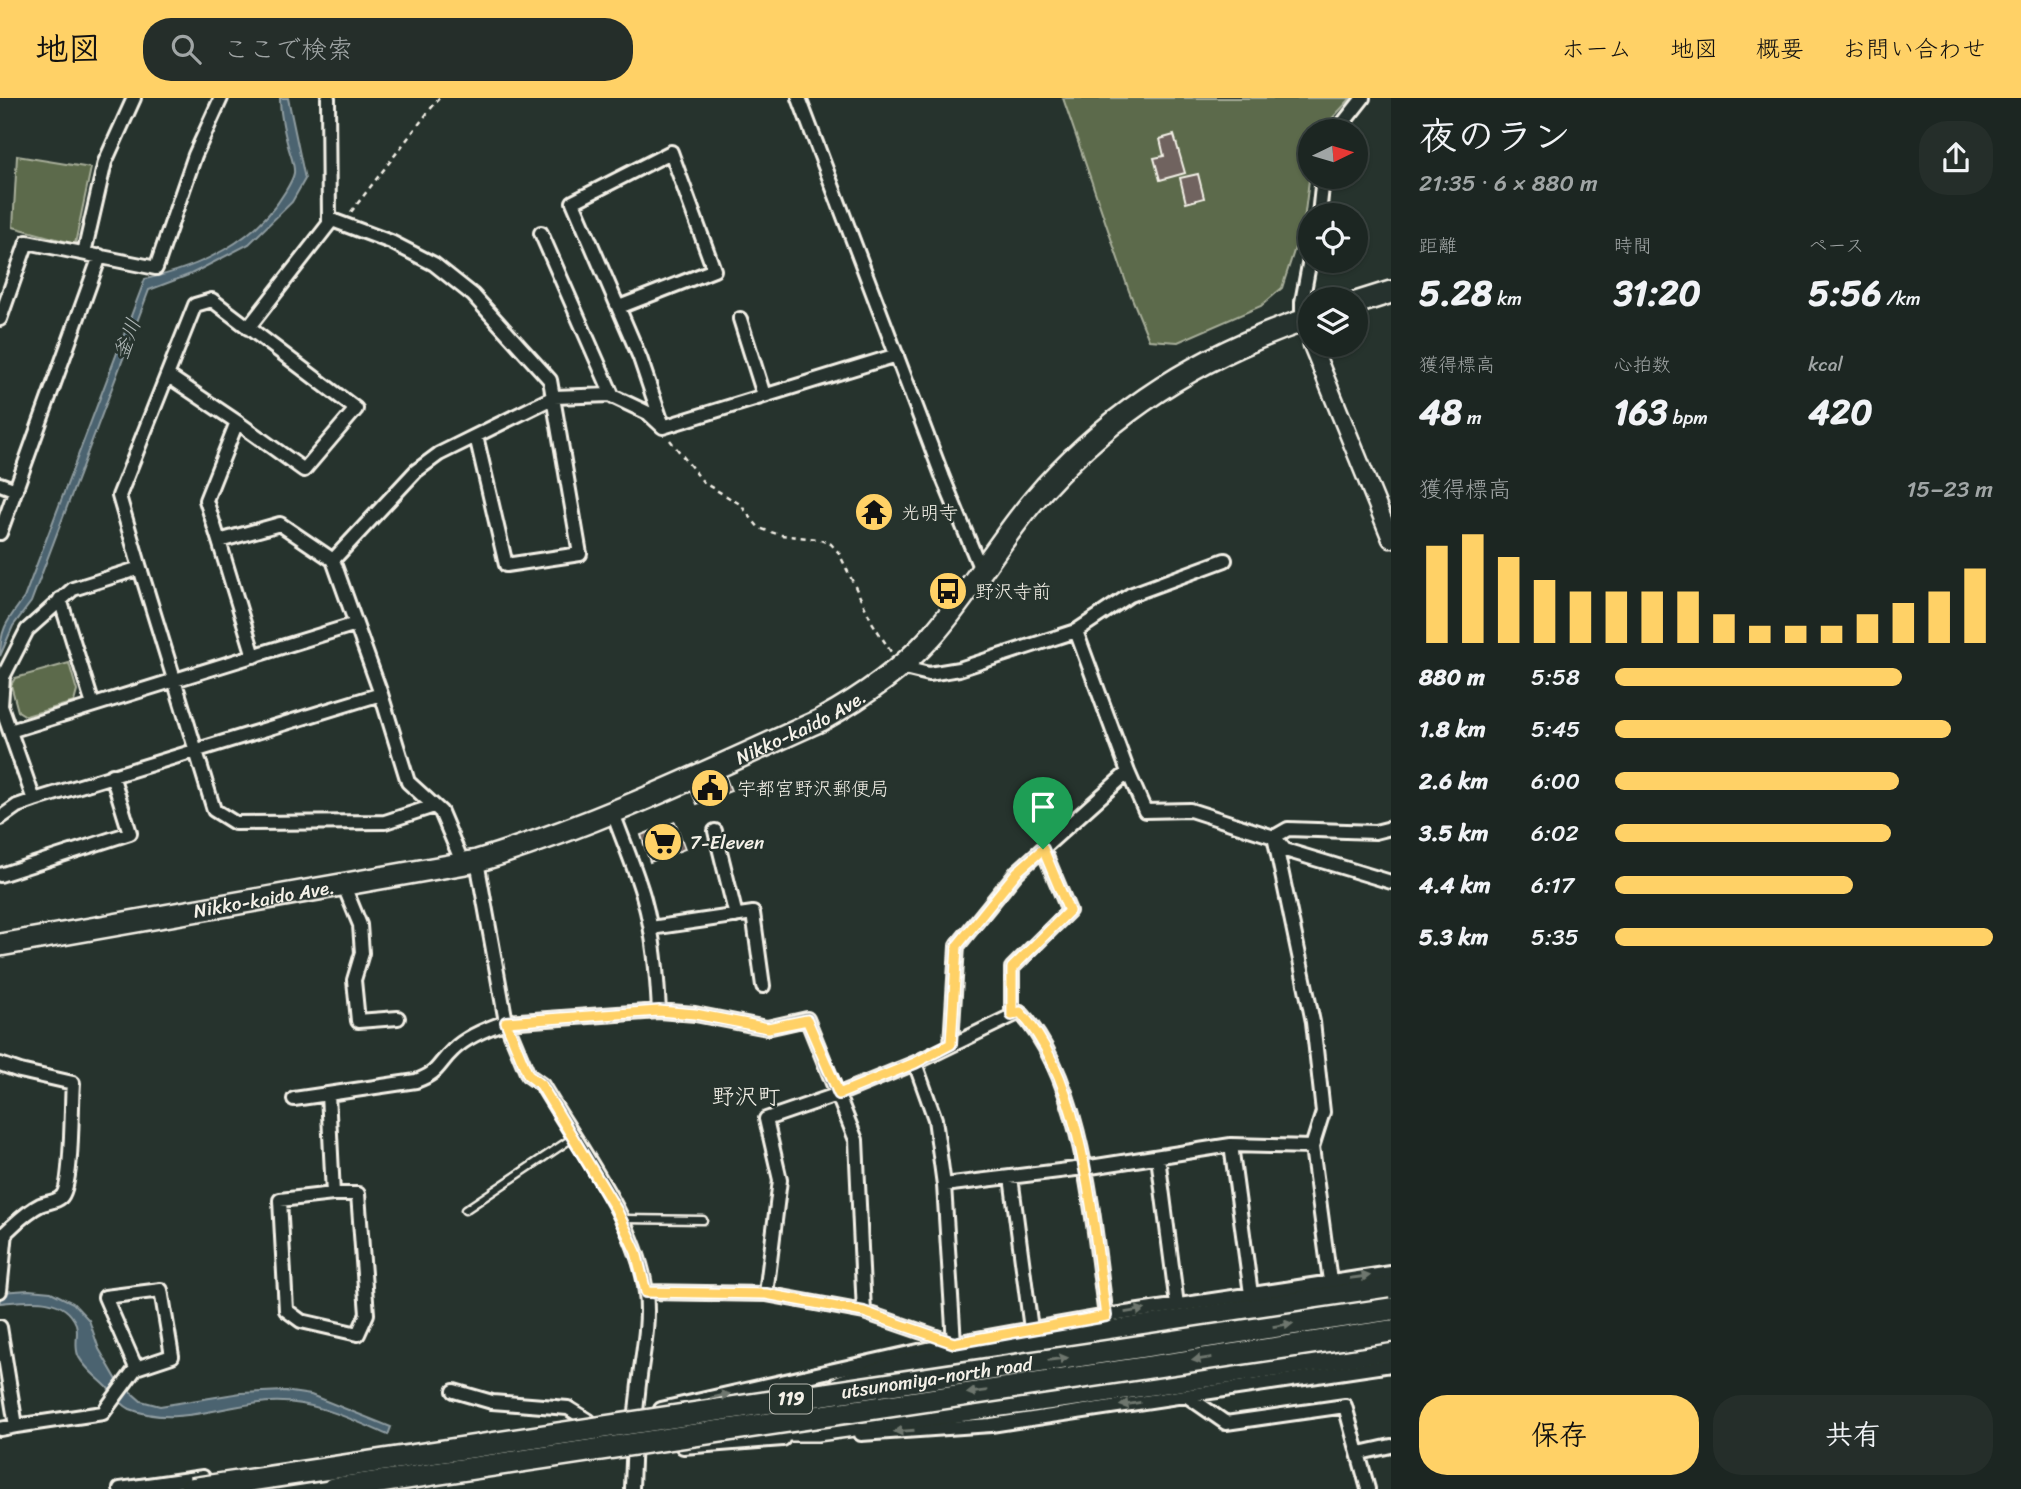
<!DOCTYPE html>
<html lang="ja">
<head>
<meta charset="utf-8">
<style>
	body { margin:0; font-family:Sriracha,"Klee One",sans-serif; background:#252e2a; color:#f1f3f6; height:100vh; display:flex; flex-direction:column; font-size:26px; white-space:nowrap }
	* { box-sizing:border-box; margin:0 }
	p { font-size:23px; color:#a0a5a5 }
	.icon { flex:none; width:38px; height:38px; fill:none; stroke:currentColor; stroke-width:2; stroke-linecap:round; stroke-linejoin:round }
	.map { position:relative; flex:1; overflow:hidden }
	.drawer { display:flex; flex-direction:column; background:#1c2622; width:630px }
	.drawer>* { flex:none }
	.needle { width:46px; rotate:85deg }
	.buttons { position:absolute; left:1298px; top:21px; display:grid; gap:14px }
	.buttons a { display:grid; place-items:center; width:70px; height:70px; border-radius:50%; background:#1c2622; box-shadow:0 2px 5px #0004,0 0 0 2px #3a4340; font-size:35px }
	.pin { position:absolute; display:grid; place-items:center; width:60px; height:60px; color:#fff; margin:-72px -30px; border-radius:50% 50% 50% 0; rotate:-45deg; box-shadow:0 0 7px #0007 }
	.pin .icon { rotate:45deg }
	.round { display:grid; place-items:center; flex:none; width:74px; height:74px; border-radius:28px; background:#252e2a }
	.headline { display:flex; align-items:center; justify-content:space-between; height:119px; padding:0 28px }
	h1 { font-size:38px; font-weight:800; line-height:52px }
	.stats { display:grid; grid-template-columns:repeat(3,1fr); gap:10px; height:119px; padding:7px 28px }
	.stats div { display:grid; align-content:center }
	.stats b { font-size:35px; font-weight:800 }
	.stats small { font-size:19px; font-weight:400 }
	.stats p { font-size:19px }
	.chart { height:196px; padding:14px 28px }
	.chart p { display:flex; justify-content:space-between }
	.chart svg { width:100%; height:126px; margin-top:7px; stroke:#ffd166; stroke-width:6 }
	.cta { display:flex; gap:14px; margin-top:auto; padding:14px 28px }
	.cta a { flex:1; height:80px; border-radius:28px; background:#ffd166; color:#111; font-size:28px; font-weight:800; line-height:80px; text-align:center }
	.cta a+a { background:#252e2a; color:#f1f3f6 }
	ul { padding:0 28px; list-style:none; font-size:23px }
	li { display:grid; grid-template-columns:112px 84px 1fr; align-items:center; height:52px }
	li i { height:18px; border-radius:9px; background:#ffd166 }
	header { display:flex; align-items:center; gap:42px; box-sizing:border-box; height:98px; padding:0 35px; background:#ffd166; color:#111 }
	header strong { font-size:33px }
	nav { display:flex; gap:38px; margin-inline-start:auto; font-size:24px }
	.search { width:490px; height:63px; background:#252e2a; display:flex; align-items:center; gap:18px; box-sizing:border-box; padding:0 24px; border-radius:28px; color:#a0a5a5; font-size:26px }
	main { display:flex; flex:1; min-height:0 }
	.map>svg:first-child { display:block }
</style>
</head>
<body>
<header>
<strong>地図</strong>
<div class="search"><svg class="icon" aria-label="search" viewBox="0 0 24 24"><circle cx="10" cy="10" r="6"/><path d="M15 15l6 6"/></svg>ここで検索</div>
<nav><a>ホーム</a><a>地図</a><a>概要</a><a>お問い合わせ</a></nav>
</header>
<main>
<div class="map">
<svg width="1391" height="1391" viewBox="0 0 1391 1391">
	<rect width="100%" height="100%" fill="#26332d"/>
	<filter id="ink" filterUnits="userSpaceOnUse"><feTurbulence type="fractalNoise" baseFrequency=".0143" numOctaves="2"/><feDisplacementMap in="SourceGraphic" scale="14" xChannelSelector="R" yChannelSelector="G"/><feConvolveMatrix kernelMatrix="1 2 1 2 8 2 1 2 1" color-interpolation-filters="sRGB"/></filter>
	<g filter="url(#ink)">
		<path fill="#5c6b4c" stroke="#a8ae9a" stroke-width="2" d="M1063,0H1351L1327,26L1324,33H1311V66L1304,122L1282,190L1261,208L1178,244L1149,242L1129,193Z
			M17,58L91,70L75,146L13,129Z
			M69,565L77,593L74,604L26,618L18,613L11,587L15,580Z"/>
		<path fill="#4c6470" stroke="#8f9ca0" stroke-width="2" d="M280,0H288L305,81L292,104L249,146L191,176L149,192L31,504L13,528L0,558C0,530 8,522 24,500L145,181C199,170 256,143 285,94C288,89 293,81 294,75C295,67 290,56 288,48C284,33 280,16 280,0Z
			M29,1192L51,1194L73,1205L89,1222L99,1251L117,1282L141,1303L160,1308L241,1295L284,1293L311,1297L391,1329L388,1337C351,1321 313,1302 271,1304C224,1306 177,1330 130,1311C121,1307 113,1296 107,1289C98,1280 83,1269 78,1257C74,1247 79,1235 76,1226C64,1196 25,1203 0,1205V1194Z"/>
		<path fill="#70635e" stroke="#f4f1e8" stroke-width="2" d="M1174,37L1185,75L1160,82L1154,60L1164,58L1160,41Z
			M1198,76L1204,100L1186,105L1180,80Z
			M726,680L731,693L697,706L692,694Z
			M675,724L685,751L650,764L641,737Z"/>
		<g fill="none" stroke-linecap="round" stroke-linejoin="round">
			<defs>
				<path id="service" d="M465,1112L574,1039
					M623,1121L703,1122"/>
				<path id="minor" d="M328,0L329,125
					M799,0L943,380L981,472
					M1337,33L1363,0
					M1319,117L1323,79
					M541,135L613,299
					M84,155L105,64L134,0
					M619,209L714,172L671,54L573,104L640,260L662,325
					M0,221L27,144L156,170L195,57L221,0
					M740,221L764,297
					M1302,223V204L1311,156
					M248,230L332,122L391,144L434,166L473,197L550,282L580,456L506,467L476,338
					M167,277L237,324
					M0,386L16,392
					M0,435L100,158
					M219,443L254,558
					M333,462L416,373L439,356L554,299L610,297L648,315L663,329L897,257
					M140,470L214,712L235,725L385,724L434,708
					M60,501L93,607
					M1076,533L1130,497L1225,462
					M900,569L929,576L959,571L1076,533L1128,674L1145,713L1190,712L1274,739L1285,752L1391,784
					M10,633L356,526
					M34,702L1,608L3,579L27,532L73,491L140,470L119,398L195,207L212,202L356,311L304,372L237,324L206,402L219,443L280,426L333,462L381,596L408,684L441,714L463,766
					M613,715C623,743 636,772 644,801C654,838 657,875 659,913
					M0,720L17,708L34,702L381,596
					M715,733L736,818
					M1274,739L1288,731L1375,734L1391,730
					M1275,743L1313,924L1323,1014L1312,1049L1330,1183
					M477,763L506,924L528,977L542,987C576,1045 639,1128 646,1195C650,1228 641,1262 638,1295C634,1327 633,1359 632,1391
					M0,777L130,735L112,677
					M344,788L360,827L362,855L354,882L358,923L398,920
					M651,830L753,815L763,888
					M1012,917V870L1069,813L1043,751
					M951,946L957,848L1017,774L1128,674
					M0,966L20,973L73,985C71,1006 73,1089 61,1099C56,1104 47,1104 40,1107C26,1114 17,1124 6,1134L0,1193
					M328,996L333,1096L280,1102L286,1212L301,1223L358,1236L367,1216L358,1096H333
					M294,1001L416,983C440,974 436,968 453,952C467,938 488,930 506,924L659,913L695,916L767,930L807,921L856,1042L864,1214
					M1231,1047L1251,1196
					M1158,1059L1177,1207
					M1011,1079L1031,1231
					M944,1087L1084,1070L1231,1047L1312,1049
					M646,1194L766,1196L864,1214L954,1245L944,1087L935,1021L915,965
					M766,1196L780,1082L766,1021L839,996L915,965L1020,914C1084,982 1093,1127 1106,1218
					M0,1229L16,1328L103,1315L136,1270L172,1258L161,1192L105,1199L136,1270
					M454,1293L492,1304L568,1310L589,1323
					M1187,1298L1226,1325L1345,1308L1368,1391
					M661,1311L954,1245L1106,1218L1391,1175
					M0,1331L16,1328
					M861,1336L991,1327L1391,1267
					M683,1349L783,1341
					M1360,1355L1391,1348
					M120,1391L203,1379"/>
				<path id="tertiary" d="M1312,247L1391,441"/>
				<g id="trunk">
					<path d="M1356,205L1391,194"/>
					<path id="s1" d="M0,847L477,763C596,727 708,673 821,622C861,600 900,573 931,539C969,496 997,446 1034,402C1108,315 1202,256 1311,220"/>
					<path d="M841,1288L906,1266L1391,1190"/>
					<path d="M769,1332H817L1090,1295L1391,1251"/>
				</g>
			</defs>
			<use href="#service" stroke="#f4f1e8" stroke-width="11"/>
			<use href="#minor" stroke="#f4f1e8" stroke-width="18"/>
			<use href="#tertiary" stroke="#f4f1e8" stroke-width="21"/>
			<use href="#trunk" stroke="#f4f1e8" stroke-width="26"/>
			<path stroke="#f4f1e8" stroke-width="2.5" stroke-dasharray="5 5" stroke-linecap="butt" d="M351,114L439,0
				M670,342L704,385L740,406L759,430L780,437L818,441L831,446L839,455L872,524L891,554"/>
			<use href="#service" stroke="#26332d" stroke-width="6"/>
			<use href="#minor" stroke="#26332d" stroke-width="12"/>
			<use href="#tertiary" stroke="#26332d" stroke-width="16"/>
			<use href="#trunk" stroke="#26332d" stroke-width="21"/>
			<defs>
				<g id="trunk-bridge">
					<path id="s2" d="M191,1391L1391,1211"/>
					<path d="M333,1391L1391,1233"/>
				</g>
			</defs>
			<use href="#trunk-bridge" stroke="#f4f1e8" stroke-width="26" stroke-linecap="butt"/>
			<use href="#trunk-bridge" stroke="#26332d" stroke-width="21"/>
		</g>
		<defs><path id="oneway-solid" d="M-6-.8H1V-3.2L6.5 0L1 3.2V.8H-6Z" transform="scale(1.75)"/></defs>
		<g fill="#6e766e">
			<use href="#oneway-solid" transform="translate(1360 1179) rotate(-8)"/>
			<use href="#oneway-solid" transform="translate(1135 1213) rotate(-9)"/>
			<use href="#oneway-solid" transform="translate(1283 1227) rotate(-9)"/>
			<use href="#oneway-solid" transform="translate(1058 1261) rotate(-8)"/>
			<use href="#oneway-solid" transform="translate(1202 1261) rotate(171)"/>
			<use href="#oneway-solid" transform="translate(977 1294) rotate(172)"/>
			<use href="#oneway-solid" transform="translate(720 1298) rotate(-13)"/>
			<use href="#oneway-solid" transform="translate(1130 1306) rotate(171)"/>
			<use href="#oneway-solid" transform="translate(904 1333) rotate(176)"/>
		</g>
	</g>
	<g fill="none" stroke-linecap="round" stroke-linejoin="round" filter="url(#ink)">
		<defs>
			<path id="route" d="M1043,751L1069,813L1012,870V917L1020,914C1084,983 1093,1126 1106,1218L954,1245L864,1214L766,1196L646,1194L636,1154L616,1111L541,987L528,977L506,924L659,913L695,916L768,930L807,922L839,996L915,965L951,946L957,848L1017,774Z"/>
		</defs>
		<use href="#route" stroke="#fff" stroke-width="14"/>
		<use href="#route" stroke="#ffd166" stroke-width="9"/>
	</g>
	<defs>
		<symbol id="temple-disc" viewBox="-11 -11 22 22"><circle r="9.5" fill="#ffd166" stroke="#26332d"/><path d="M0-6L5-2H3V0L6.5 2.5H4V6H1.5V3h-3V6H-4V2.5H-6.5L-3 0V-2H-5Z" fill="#111"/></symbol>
		<symbol id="bus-disc" viewBox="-11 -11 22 22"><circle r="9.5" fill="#ffd166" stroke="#26332d"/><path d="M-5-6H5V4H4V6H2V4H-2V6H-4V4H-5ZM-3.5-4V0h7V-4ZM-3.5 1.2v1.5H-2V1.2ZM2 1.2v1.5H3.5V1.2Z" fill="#111"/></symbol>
		<symbol id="civic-disc" viewBox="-11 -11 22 22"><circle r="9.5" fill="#ffd166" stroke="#26332d"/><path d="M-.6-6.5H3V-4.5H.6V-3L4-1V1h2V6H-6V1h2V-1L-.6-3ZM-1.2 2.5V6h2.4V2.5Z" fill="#111"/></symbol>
		<symbol id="supermarket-disc" viewBox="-11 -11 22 22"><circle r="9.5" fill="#ffd166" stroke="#26332d"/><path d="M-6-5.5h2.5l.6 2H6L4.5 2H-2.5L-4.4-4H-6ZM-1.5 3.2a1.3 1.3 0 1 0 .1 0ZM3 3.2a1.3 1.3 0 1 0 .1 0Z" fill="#111"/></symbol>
	</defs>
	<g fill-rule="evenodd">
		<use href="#temple-disc" x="852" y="392" width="44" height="44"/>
		<use href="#bus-disc" x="926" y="471" width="44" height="44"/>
		<use href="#civic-disc" x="688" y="668" width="44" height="44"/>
		<use href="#supermarket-disc" x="641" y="722" width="44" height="44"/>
	</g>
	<g text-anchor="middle" stroke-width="5" stroke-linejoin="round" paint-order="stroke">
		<rect fill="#26332d" stroke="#b6b8b0" stroke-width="2" x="770" y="1286.5" width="42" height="29" rx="5"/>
		<g font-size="18" font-weight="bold" fill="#f4f1e8">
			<text x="791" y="1307">119</text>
		</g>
		<g font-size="19" fill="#f4f1e8" stroke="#26332d" text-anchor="start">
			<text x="901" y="421">光明寺</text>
			<text x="975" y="500">野沢寺前</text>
			<text x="737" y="697">宇都宮野沢郵便局</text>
			<text x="690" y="751">7-Eleven</text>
		</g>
		<g font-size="19" fill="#f4f1e8" stroke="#26332d">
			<text dy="7" stroke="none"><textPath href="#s1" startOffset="835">Nikko-kaido Ave.</textPath></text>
			<text dy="7" stroke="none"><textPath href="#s1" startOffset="268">Nikko-kaido Ave.</textPath></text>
			<text dy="7" stroke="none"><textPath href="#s2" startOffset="754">utsunomiya-north road</textPath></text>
		</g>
		<g font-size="21" font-style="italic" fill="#b1b9b8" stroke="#26332d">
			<text transform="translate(127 241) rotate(-69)" y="7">釜川</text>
		</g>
		<g font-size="23" fill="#f4f1e8" stroke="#26332d">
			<text x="746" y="1006">野沢町</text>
		</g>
	</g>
</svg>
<div class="buttons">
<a><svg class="needle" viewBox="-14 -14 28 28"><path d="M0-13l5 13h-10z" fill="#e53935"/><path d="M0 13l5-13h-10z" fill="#a0a5a5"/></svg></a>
<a><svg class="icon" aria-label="locate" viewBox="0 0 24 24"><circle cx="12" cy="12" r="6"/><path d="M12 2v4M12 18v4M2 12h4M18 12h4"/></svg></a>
<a><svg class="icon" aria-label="layers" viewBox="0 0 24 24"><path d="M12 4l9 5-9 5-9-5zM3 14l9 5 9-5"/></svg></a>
</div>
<div class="pin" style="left:1043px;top:751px;background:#1e9e55"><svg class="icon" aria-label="arrive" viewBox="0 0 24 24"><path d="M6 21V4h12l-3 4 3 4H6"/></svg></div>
</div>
<section class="drawer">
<div class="headline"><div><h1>夜のラン</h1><p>21:35 · 6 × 880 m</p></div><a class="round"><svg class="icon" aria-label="share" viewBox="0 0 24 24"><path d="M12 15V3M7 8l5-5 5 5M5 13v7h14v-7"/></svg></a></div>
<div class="stats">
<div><p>距離</p><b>5.28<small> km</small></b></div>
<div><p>時間</p><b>31:20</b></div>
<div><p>ペース</p><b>5:56<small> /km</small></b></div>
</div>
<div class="stats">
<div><p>獲得標高</p><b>48<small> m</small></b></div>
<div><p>心拍数</p><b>163<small> bpm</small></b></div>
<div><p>kcal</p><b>420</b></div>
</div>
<div class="chart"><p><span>獲得標高</span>15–23 m</p>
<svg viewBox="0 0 160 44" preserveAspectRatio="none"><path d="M5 44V10M15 44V6M25 44V14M35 44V22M45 44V26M55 44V26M65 44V26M75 44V26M85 44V34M95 44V38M105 44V38M115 44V38M125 44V34M135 44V30M145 44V26M155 44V18"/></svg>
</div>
<ul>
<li><b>880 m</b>5:58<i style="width:76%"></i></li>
<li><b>1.8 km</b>5:45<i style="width:89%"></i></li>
<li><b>2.6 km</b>6:00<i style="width:75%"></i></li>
<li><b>3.5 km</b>6:02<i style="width:73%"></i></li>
<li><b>4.4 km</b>6:17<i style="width:63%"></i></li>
<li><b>5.3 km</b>5:35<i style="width:100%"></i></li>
</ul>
<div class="cta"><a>保存</a><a>共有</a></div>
</section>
</main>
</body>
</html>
